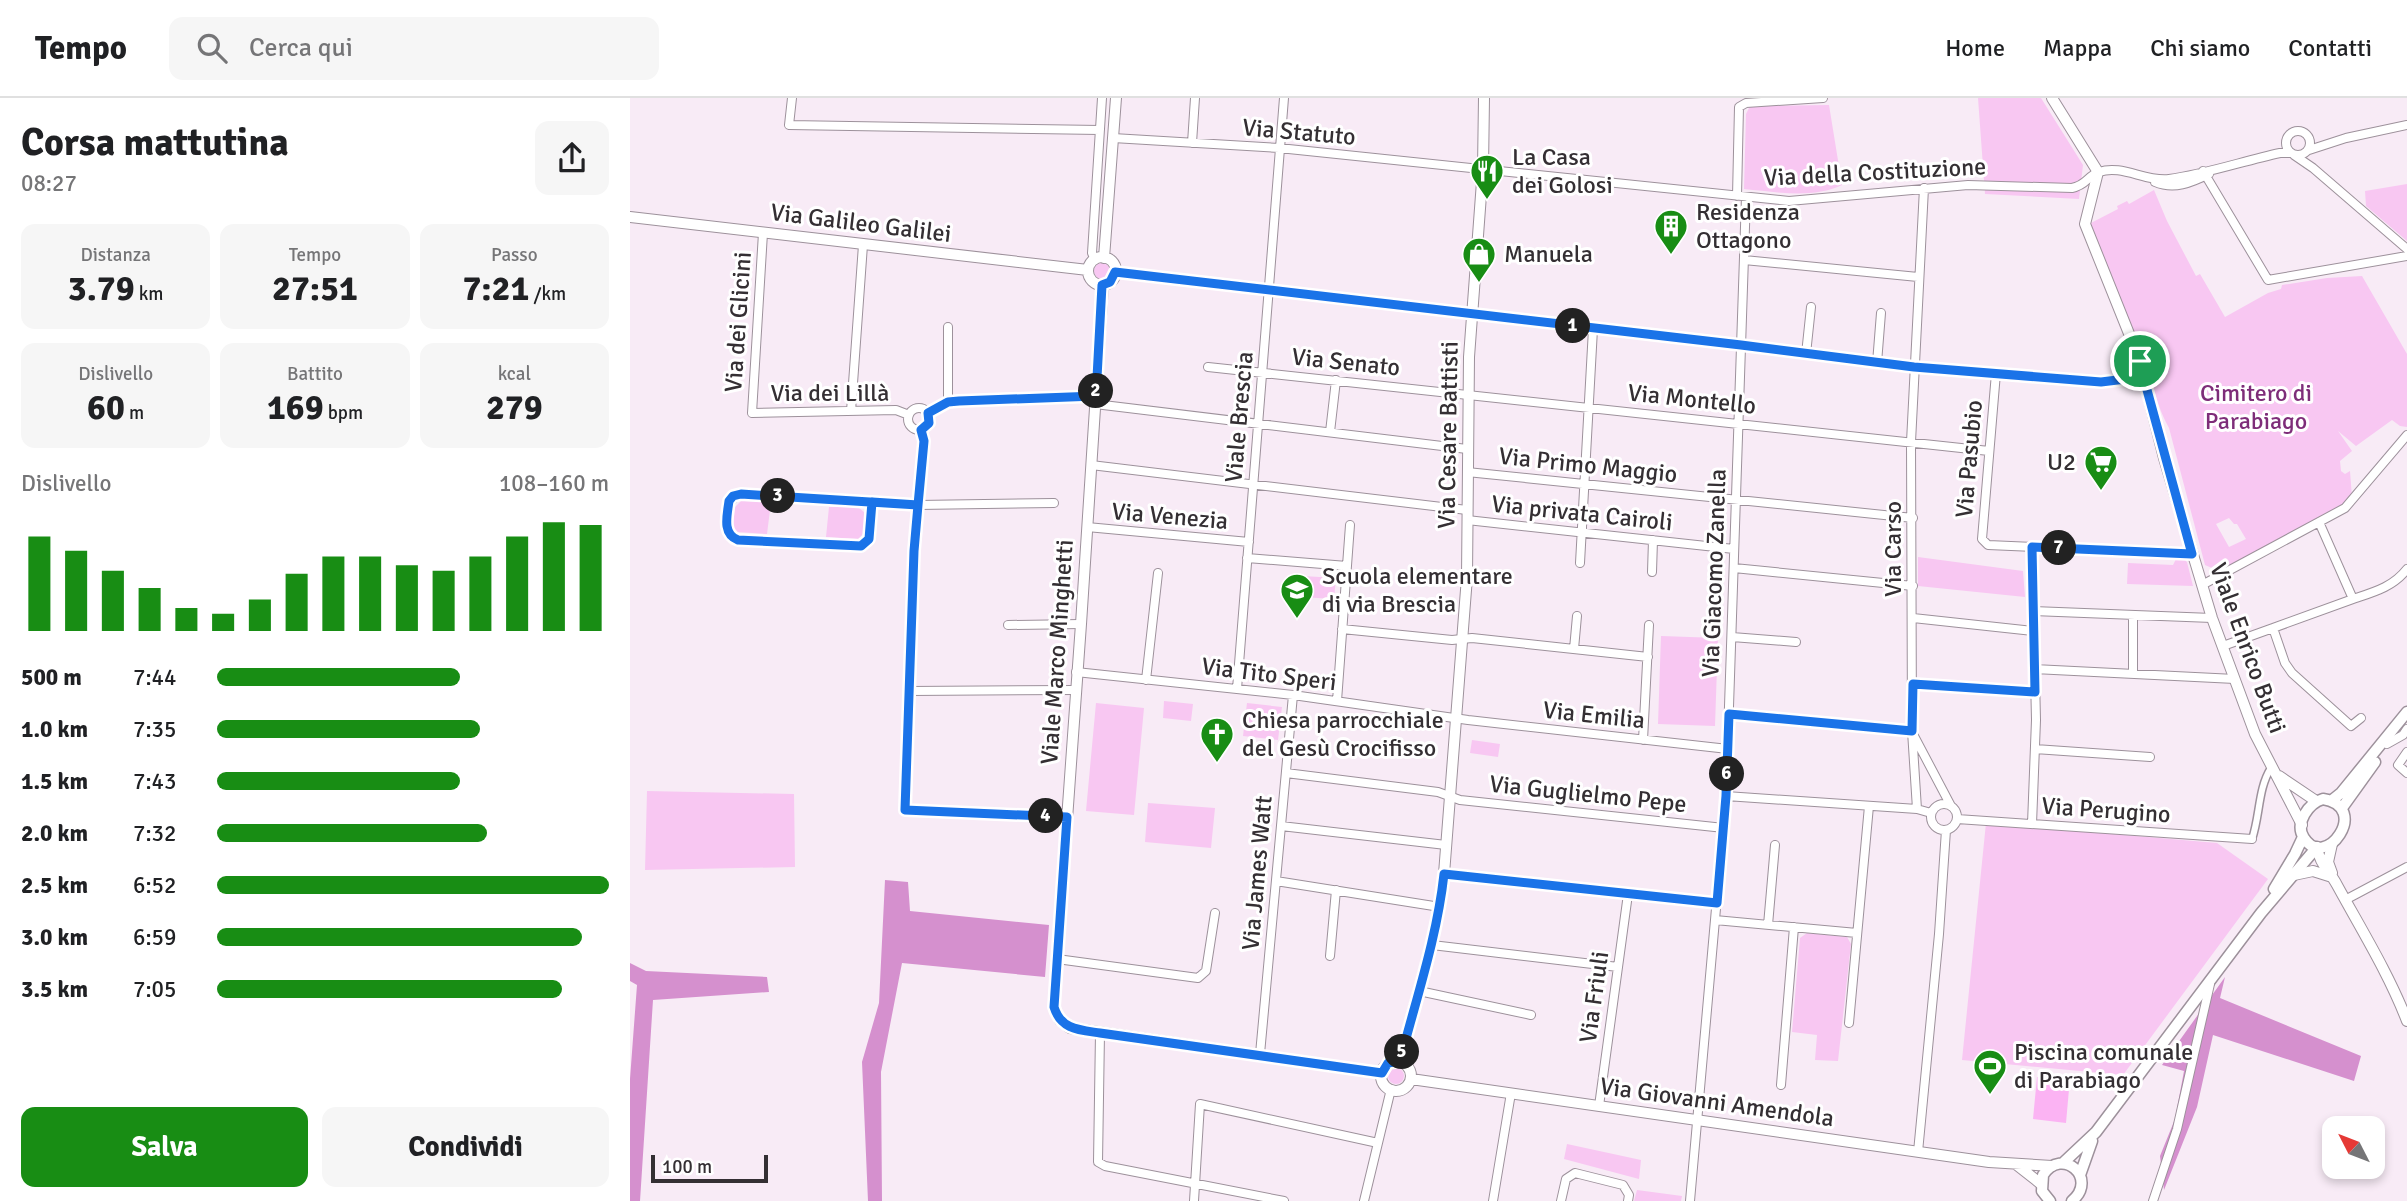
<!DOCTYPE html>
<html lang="it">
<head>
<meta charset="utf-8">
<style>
	body { margin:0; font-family:Signika,sans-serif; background:#f6f6f6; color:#202124; height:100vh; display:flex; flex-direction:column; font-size:26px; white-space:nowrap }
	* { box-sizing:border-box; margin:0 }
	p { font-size:23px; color:#757577 }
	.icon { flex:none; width:38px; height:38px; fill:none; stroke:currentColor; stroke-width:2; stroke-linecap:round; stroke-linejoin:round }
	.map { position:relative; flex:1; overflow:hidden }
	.drawer { display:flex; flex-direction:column; background:#fff; width:630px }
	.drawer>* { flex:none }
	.needle { width:46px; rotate:312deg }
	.controls { position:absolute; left:1692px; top:1018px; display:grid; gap:14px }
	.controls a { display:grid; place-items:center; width:63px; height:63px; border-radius:14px; background:#fff; box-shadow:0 4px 10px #0003; font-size:35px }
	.scale { position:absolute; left:21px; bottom:18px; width:117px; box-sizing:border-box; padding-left:7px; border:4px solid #342f33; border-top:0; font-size:19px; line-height:24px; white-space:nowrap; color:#342f33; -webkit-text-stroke:5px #fff; paint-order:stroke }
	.pin { position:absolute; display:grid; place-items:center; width:60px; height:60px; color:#fff; margin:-30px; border:4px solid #fff; border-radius:50%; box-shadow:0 2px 7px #0007 }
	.km { position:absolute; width:35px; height:35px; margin:-18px; border-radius:50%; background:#222; color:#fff; font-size:19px; line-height:35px; text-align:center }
	.round { display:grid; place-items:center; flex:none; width:74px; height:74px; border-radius:14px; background:#f6f6f6 }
	.summary { display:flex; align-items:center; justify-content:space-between; height:119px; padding:0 21px }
	h1 { font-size:38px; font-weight:800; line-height:52px }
	.stats { display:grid; grid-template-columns:repeat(3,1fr); gap:10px; height:119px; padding:7px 21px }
	.stats div { display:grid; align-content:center; border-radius:14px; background:#f6f6f6; text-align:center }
	.stats b { font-size:35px; font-weight:800 }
	.stats small { font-size:19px; font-weight:400 }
	.stats p { font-size:19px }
	.chart { height:196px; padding:14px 21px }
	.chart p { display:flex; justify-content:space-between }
	.chart svg { width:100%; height:126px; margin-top:7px; stroke:#188d14; stroke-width:6 }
	.primary-button { display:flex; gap:14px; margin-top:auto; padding:14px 21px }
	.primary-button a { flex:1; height:80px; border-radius:14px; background:#188d14; color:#fff; font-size:28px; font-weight:800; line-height:80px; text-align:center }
	.primary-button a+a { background:#f6f6f6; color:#202124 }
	ul { padding:0 21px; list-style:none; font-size:23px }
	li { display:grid; grid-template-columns:112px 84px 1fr; align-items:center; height:52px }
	li i { height:18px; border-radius:9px; background:#188d14 }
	header { display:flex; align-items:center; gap:42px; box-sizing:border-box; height:98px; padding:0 35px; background:#fff; border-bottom:2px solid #e0e0e0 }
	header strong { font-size:33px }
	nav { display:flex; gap:38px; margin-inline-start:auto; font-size:24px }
	.search { width:490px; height:63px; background:#f6f6f6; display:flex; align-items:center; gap:18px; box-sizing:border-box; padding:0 24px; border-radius:14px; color:#757577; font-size:26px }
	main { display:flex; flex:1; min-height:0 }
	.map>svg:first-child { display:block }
</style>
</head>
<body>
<header>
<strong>Tempo</strong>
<div class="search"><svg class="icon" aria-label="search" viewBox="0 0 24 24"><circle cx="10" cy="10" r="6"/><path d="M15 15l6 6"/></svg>Cerca qui</div>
<nav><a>Home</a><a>Mappa</a><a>Chi siamo</a><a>Contatti</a></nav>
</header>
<main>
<section class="drawer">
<div class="summary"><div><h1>Corsa mattutina</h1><p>08:27</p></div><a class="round"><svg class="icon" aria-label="share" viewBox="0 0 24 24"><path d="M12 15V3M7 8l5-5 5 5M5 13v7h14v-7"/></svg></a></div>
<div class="stats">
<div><p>Distanza</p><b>3.79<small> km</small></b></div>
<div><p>Tempo</p><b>27:51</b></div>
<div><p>Passo</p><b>7:21<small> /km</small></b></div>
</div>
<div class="stats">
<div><p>Dislivello</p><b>60<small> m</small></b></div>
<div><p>Battito</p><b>169<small> bpm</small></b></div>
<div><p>kcal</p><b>279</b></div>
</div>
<div class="chart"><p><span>Dislivello</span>108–160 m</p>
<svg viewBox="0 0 160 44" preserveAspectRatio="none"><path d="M5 44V11M15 44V16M25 44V23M35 44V29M45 44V36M55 44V38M65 44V33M75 44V24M85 44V18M95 44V18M105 44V21M115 44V23M125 44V18M135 44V11M145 44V6M155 44V7"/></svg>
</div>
<ul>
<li><b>500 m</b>7:44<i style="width:62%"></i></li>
<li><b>1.0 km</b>7:35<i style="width:67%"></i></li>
<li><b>1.5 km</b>7:43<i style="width:62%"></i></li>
<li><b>2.0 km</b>7:32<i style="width:69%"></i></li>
<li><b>2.5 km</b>6:52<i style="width:100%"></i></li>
<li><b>3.0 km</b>6:59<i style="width:93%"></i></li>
<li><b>3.5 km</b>7:05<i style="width:88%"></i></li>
</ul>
<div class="primary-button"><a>Salva</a><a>Condividi</a></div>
</section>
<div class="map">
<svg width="1777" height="1103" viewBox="0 0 1777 1103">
	<rect width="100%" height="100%" fill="#f8ebf6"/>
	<path fill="#f8c7f2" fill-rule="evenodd" d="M1348,0H1411L1453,67L1449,101L1355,96Z
		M1199,7L1212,87C1183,101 1146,94 1114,91L1116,16L1120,8Z
		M1777,86V143L1736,108L1735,93Z
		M1524,92L1537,123L1566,178L1570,176L1595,219L1638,195L1651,191L1652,187L1697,180L1732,178L1777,256V329L1770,328L1762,322L1726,348L1708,333L1722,353L1710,363L1711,373L1715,376L1720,373L1722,399L1713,408L1591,474L1575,467L1539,330C1531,316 1525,298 1522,282C1518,268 1526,265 1511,253L1459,126L1488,111L1487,108L1497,103L1499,106ZM1599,420L1604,426H1607L1616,441L1599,449L1586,426Z
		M464 173a8 8 0 1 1 16 0a8 8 0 1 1-16 0Z
		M111,403L141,404L137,436L107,434L103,429L105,409Z
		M199,409H228L235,415L233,436L228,441L196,439Z
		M1288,459L1393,473L1395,499L1288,488Z
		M1546,461H1554L1557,464L1563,488L1497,486L1498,465L1543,467Z
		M673,478L706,480L704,501L671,499Z
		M1031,538L1088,540L1085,628L1028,626Z
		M534,603L563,606L561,623L533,620Z
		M466,605L514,610L504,717L456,713Z
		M617,605L652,609L648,642L613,638Z
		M842,642L870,646L868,659L840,655Z
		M17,693L164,696L165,769L15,772Z
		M518,705L585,710L581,750L515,744Z
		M1356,725L1587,745L1638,781L1493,977L1332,962Z
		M1177,835L1217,839L1221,846L1208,963L1185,962L1187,937L1162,934L1170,840Z
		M758 978a8 8 0 1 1 16 0a8 8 0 1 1-16 0Z
		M937,1046L1011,1062L1009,1081L934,1061Z
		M1007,1092L1052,1098L1051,1103H1004Z"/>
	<path fill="#d590ce" d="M255,782L278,784L280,813L419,827L415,879L272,865L251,974L252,1103H238L232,964L249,905Z
		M0,865L16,873L137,879L139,894L23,902L10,1103H0V981L7,887L0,883Z
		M1595,879L1590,900L1731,958L1724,983L1583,937L1567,1009L1534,1092L1530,1058L1545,1021L1554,973L1532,967Z"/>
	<path fill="#fbb3f3" d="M1407,979L1440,980L1436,1025L1403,1021Z"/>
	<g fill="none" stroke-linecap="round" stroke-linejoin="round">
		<defs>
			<path id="pedestrian" d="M1622,741C1630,718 1628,690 1641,670"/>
			<path id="minor" d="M162,0L159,27L470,32
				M1656 45a12 12 0 1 1 24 0a12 12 0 1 1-24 0Z
				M483,40L649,50L1159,103L1338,87L1442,90C1457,87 1457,78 1469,74C1492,66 1515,84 1539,81C1576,76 1613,63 1650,55H1660
				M562,45L565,0
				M1679,52L1716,40L1777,27
				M1664,57L1683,70L1777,151
				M1573,73L1638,182L1777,158
				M1525,84C1544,92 1561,85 1579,76
				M1107,98L1109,9L1116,5L1193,0
				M133,135L122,315L266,312L279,317
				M465,162L462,155L472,0
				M1114,162L1288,179
				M1176,256L1181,209
				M1247,265L1251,215
				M578,269L1359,353
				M1366,275L1352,441L1358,447L1562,456
				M318,304V229
				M465,306L837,351
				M278 321a11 11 0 1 1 22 0a11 11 0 1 1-22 0Z
				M221,313L233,147
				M298,315L318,304L329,303L466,298
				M291,332L294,343L284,453L276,712L437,719
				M700,334L706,282
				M461,367L837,412
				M837,374L1283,420
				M242,404L239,441L231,448L108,442C90,436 93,400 111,396L288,407L424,405
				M837,422L1104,451
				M457,429L619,444
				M1402,449L1406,622L1402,726
				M617,460L717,468
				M950,465L963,231
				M1104,470L1283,488
				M1022,474L1023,442
				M1572,487L1715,410L1777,337
				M1723,501C1744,494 1763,489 1777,471
				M1403,513L1582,520
				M1283,520L1403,533
				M378,527L451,526
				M1643,530L1723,501L1689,424
				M712,531L822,542L842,540L1018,559
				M1102,539L1166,544
				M1593,548L1643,530L1655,565L1662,575L1721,628L1731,620
				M944,551L947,518
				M1404,571L1605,581
				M446,574L663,597L838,622L1098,651
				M1503,576V517
				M516,582L528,475
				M1283,586L1405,594
				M607,591L654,0
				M279,593L446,592
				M707,603L720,427
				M1099,616L1282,633
				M1283,636L1321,708
				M1013,642L1019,527
				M1757,646L1773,637L1777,631
				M1405,651L1520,659
				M1777,654L1768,667L1777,675
				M656,675L808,694L830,702L1094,730
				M1096,698L1287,711L1301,715
				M1301 719a13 13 0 1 1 26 0a13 13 0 1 1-26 0Z
				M1287,711L1282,633L1281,344L1294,90
				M1327,721L1622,741
				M651,728L816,747
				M814,776L1087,805
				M646,783L810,809
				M1715,802L1777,769
				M1085,822L1227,835
				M1138,827L1145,747
				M802,847L988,869
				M700,858L706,792
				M427,861L568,880L576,873L585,815
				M789,893L901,917
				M1219,925L1239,708
				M470,935L468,1064L475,1068L654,1103
				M630,956L663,597
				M1151,987L1164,829
				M969,1008L998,796
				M1288,1054L1309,836L1316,732
				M564,1103L570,1006L748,1045
				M734,1103L761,991
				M863,1103L881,995
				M931,1103L936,1081L945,1075L993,1087L999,1097L998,1103
				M1060,1103L1096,698L1116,99
				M1523,1103L1547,1031L1580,886"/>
			<path id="tertiary" d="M1422,0L1468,74L1455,126L1510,263
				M0,119L458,172
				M458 173a14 14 0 1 1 28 0a14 14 0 1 1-28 0Z
				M474,160L486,0
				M485,174L1111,247L1284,269L1470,284L1504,280
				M473,187L451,526L427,861L424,909L430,922L440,930L752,975
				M1501 273a9 9 0 1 1 18 0a9 9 0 1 1-18 0Z
				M1514,281L1534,360L1582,520L1625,636L1672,727
				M1649,678L1686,703
				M1687,749C1689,765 1699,772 1707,787C1731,831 1759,876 1777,923
				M1702,775L1698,764L1702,746
				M1664,777L1683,773L1702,779
				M770,963C785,901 807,840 814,776L837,479L839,259L853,70L854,0
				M751 978a15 15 0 1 1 30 0a15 15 0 1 1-30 0Z
				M781,981L1359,1064L1422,1068
				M1387,1067L1411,1086"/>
			<path id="secondary" d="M1693,701C1742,709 1695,774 1674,740C1664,725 1679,705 1693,701Z
				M1701,703L1711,695L1777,614
				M1712,710L1745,664
				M1644,791L1665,756L1673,739
				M1433,1065L1466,1034L1631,815L1687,749
				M1450,1077L1462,1043
				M1420,1103L1412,1093L1413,1077C1432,1048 1469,1080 1442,1103"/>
		</defs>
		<use href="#pedestrian" stroke="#9d919b" stroke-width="9"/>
		<use href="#minor" stroke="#9d919b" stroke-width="10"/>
		<use href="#tertiary" stroke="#9d919b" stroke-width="12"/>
		<use href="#secondary" stroke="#9d919b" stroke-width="13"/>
		<use href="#pedestrian" stroke="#fff" stroke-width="6"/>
		<use href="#minor" stroke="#fff" stroke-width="8"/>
		<use href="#tertiary" stroke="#fff" stroke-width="10"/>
		<use href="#secondary" stroke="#fff" stroke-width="10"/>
	</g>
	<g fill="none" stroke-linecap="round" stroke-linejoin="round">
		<defs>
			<path id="route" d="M1510,263L1502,269L1504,280L1471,284L1284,269L1111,247L485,174L480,184L472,187L466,298L329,303L318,304L298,315L299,325L291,332L294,343L288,407L242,404L239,441L231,448L108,442C92,436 97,418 99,403L103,398L111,396C170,400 229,403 288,407L284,453L275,712L437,719L424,909C431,932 450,932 470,935L752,975L758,965L770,963C786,901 807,840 814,776L1087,805L1096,698L1099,616L1282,633L1283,586L1405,594L1402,449L1562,456L1514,281L1519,276V269L1510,263"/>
		</defs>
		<use href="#route" stroke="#fff" stroke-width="14"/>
		<use href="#route" stroke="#1a73e8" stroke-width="9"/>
	</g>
	<defs>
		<symbol id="restaurant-pin" viewBox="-11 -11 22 30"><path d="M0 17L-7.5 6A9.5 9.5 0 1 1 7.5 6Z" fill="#188d14" stroke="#fff"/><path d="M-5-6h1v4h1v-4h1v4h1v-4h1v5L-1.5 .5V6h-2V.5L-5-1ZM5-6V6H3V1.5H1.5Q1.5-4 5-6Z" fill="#fff"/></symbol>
		<symbol id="building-pin" viewBox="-11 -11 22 30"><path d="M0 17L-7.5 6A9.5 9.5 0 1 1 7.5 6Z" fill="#188d14" stroke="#fff"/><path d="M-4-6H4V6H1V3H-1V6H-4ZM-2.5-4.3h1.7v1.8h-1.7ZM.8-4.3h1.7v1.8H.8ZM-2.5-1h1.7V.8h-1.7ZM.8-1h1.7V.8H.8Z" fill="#fff"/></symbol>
		<symbol id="shop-pin" viewBox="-11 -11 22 30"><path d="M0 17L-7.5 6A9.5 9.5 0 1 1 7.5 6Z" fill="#188d14" stroke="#fff"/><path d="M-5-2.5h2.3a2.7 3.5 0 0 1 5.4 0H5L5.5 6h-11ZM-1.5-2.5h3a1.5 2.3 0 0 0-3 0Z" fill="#fff"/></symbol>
		<symbol id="supermarket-pin" viewBox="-11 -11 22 30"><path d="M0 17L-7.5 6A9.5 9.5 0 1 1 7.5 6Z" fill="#188d14" stroke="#fff"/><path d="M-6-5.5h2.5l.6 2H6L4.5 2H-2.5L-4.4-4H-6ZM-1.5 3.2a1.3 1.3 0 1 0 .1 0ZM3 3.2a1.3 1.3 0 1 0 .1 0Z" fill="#fff"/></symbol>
		<symbol id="school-pin" viewBox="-11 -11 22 30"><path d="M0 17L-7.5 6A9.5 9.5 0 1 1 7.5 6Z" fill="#188d14" stroke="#fff"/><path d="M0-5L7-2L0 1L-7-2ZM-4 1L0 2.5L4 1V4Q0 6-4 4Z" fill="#fff"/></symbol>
		<symbol id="church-pin" viewBox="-11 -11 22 30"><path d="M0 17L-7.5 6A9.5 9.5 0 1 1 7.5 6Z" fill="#188d14" stroke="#fff"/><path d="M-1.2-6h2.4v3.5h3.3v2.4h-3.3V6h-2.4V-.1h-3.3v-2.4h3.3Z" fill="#fff"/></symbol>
		<symbol id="stadium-pin" viewBox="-11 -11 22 30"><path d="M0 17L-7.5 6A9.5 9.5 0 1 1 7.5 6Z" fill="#188d14" stroke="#fff"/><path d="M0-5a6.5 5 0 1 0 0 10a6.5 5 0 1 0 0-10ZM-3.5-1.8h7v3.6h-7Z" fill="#fff"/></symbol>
	</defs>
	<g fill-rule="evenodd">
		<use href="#restaurant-pin" x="838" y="54" width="38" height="52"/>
		<use href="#building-pin" x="1022" y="109" width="38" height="52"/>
		<use href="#shop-pin" x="830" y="137" width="38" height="52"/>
		<use href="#supermarket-pin" x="1452" y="345" width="38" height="52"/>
		<use href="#school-pin" x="648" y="473" width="38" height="52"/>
		<use href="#church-pin" x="568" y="617" width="38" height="52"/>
		<use href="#stadium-pin" x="1341" y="949" width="38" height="52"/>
	</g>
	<g text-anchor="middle" stroke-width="6" stroke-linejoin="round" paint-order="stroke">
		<g font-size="24" fill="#342f33" stroke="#fff">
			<text transform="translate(669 34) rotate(5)" y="8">Via Statuto</text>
			<text transform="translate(1245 74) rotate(-3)" y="8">Via della Costituzione</text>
			<text transform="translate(231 125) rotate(7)" y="8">Via Galileo Galilei</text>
			<text transform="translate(108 224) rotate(-86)" y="8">Via dei Glicini</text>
			<text transform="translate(716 264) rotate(6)" y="8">Via Senato</text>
			<text x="200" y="303">Via dei Lillà</text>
			<text transform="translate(1062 301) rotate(6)" y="8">Via Montello</text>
			<text transform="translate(609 319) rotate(-85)" y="8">Viale Brescia</text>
			<text transform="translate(818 337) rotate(-89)" y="8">Via Cesare Battisti</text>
			<text transform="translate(1339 361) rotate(-85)" y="8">Via Pasubio</text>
			<text transform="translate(958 367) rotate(6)" y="8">Via Primo Maggio</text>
			<text transform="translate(952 415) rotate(6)" y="8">Via privata Cairoli</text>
			<text transform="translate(540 418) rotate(5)" y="8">Via Venezia</text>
			<text transform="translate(1263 451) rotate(-90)" y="8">Via Carso</text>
			<text transform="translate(1084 475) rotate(-88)" y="8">Via Giacomo Zanella</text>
			<text transform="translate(1618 550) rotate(70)" y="8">Viale Enrico Butti</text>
			<text transform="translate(427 554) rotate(-86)" y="8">Viale Marco Minghetti</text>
			<text transform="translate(639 576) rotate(7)" y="8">Via Tito Speri</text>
			<text transform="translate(964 617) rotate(6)" y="8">Via Emilia</text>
			<text transform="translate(958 696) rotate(6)" y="8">Via Guglielmo Pepe</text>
			<text transform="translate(1476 712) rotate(4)" y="8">Via Perugino</text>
			<text transform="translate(627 775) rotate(-85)" y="8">Via James Watt</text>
			<text transform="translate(964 899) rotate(-82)" y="8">Via Friuli</text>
			<text transform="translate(1087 1004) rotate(8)" y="8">Via Giovanni Amendola</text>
		</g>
		<g font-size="24" fill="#342f33" stroke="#fff" text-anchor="start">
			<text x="882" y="67">La Casa<tspan x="882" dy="28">dei Golosi</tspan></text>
			<text x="1066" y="122">Residenza<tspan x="1066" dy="28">Ottagono</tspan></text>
			<text x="874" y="164">Manuela</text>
			<text x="1446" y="372" text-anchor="end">U2</text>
			<text x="692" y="486">Scuola elementare<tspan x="692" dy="28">di via Brescia</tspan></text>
			<text x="612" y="630">Chiesa parrocchiale<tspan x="612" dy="28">del Gesù Crocifisso</tspan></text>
			<text x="1384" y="962">Piscina comunale<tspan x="1384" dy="28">di Parabiago</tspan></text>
		</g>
		<g font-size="24" fill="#7e2d79" stroke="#fff">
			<text x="1626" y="303">Cimitero di<tspan x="1626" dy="28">Parabiago</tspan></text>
		</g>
	</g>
</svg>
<div class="controls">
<a><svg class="needle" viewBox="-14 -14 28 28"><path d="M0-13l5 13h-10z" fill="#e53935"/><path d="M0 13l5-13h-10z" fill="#757577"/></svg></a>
</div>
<div class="scale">100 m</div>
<div class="pin" style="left:1510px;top:263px;background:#1e9e55"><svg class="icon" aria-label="arrive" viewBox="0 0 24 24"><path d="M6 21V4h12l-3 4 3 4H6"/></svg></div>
<b class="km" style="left:943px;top:228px">1</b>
<b class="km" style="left:466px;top:293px">2</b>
<b class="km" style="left:148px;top:398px">3</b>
<b class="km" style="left:416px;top:718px">4</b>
<b class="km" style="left:772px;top:954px">5</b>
<b class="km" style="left:1097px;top:676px">6</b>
<b class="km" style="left:1429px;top:450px">7</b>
</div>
</main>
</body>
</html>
